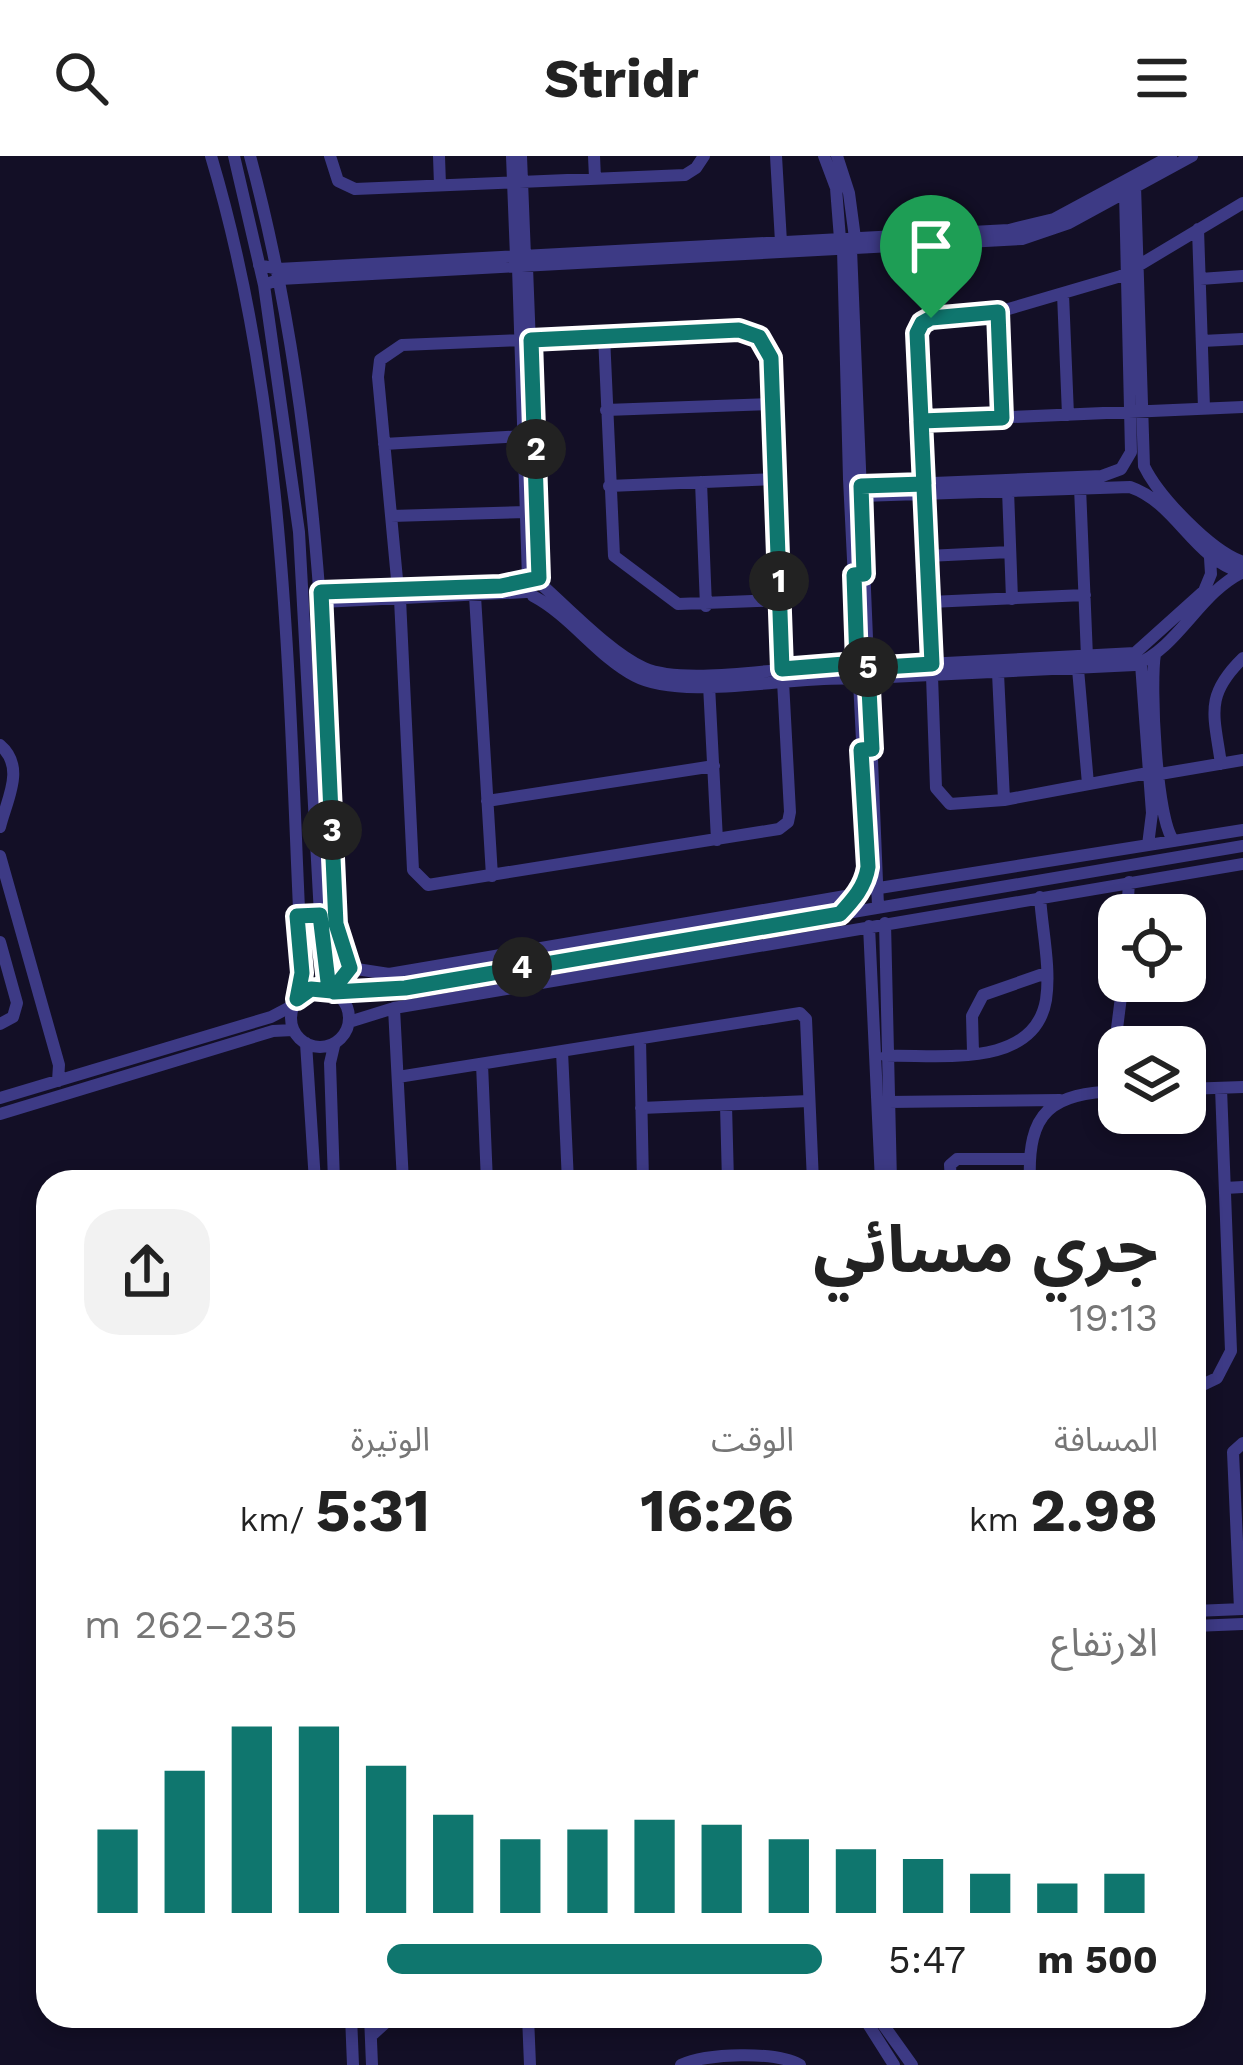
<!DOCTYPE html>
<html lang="ar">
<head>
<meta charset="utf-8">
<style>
	body { margin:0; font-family:"Work Sans","Noto Sans Arabic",sans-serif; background:#f2f2f2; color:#222; direction:rtl; height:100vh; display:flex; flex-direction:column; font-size:45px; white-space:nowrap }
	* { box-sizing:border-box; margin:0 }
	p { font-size:39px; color:#767676 }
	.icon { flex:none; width:66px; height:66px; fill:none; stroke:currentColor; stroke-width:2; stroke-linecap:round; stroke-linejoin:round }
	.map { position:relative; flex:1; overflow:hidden; direction:ltr }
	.panel { position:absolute; left:36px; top:1014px; width:1170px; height:858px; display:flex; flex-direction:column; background:#fff; border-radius:36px; box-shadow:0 6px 18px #0003; direction:rtl }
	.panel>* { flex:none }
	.controls { position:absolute; left:1098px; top:738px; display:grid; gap:24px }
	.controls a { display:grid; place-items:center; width:108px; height:108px; border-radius:24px; background:#fff; box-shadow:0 6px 18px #0003; font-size:60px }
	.pin { position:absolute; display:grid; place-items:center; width:102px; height:102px; color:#fff; margin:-123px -51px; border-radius:50% 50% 50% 0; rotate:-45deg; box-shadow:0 0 12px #0007 }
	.pin .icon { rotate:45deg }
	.km { position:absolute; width:60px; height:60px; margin:-30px; border-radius:50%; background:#222; color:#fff; font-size:33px; line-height:60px; text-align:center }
	.round { display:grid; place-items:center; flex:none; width:126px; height:126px; border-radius:36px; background:#f2f2f2 }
	.head { display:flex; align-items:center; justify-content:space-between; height:204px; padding:0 48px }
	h1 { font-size:66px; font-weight:700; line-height:90px }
	.stats { display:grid; grid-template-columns:repeat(3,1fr); gap:18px; height:204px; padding:12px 48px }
	.stats div { display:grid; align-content:center }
	.stats b { font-size:60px; font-weight:700 }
	.stats small { font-size:33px; font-weight:400 }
	.stats p { font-size:33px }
	.chart { height:336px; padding:24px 48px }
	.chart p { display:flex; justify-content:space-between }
	.chart svg { width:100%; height:216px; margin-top:12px; stroke:#0f766e; stroke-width:6 }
	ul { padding:0 48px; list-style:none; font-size:39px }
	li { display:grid; grid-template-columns:192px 144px 1fr; align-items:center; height:90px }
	li i { height:30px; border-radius:15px; background:#0f766e }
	header { display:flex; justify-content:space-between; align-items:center; height:156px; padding:0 48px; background:#fff; font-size:54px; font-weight:700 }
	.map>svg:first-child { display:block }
</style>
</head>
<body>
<header><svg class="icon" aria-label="menu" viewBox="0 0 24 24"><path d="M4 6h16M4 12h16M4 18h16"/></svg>Stridr<svg class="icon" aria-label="search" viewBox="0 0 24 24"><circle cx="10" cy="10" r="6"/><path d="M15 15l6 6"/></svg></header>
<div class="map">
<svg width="1243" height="1909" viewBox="0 0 1243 1909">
	<rect width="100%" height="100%" fill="#130f26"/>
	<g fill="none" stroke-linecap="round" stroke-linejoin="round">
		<path stroke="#3d3a85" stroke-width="12" d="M211,0C290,264 288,544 302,817L297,843
			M234,0L264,129L299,376L320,759L329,834
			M250,0C318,252 326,509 336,768L350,812L389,818L857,738
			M330,0L338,25L355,33L685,19L696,12L704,0
			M439,0L440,29
			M512,0L516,101
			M521,0L525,100
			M594,0L595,22
			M776,0L781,86
			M824,0L836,32L840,83
			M837,0L849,37L855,82
			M1135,30L1144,310C1159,341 1211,395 1243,406
			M1198,73L1204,252
			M843,93L849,323L868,705L865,724L854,742
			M851,93L878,750
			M259,109L278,113L1009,74L1054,63L1171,0
			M518,111L528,423
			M527,111L539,422
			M1200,123L1243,120
			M264,129L280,123L1022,83L1069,67L1192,0
			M1063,138L1068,259
			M998,156L1002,262
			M604,180L614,400L678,448L780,444
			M531,184L739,174C757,175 767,185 771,202L782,513
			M1202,185L1243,183
			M606,254L773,248
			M921,265L1243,251
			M384,288L524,280
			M701,326L706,450
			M609,330L776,323
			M861,330L1102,320L1121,313L1131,296L1125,36
			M1080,331L1087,501
			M1008,334L1012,443
			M861,340L1130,331C1177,347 1193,403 1243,417
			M391,360L527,356
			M927,400L1010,396
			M543,430C570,454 611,497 644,512C684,530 782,511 829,510L840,522
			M398,434L378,221L380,204L402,189L521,184
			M321,436L493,430L525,425
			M475,440L492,720
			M533,440C571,460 597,500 635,520C684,546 799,518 858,523
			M400,443L413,714L428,729L779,673L788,666L790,656L783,525
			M321,446L526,436
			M930,446L1085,439
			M1155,498C1150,528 1156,665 1174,685
			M932,508L919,170L931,162L998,156L1121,120L1243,47
			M1141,508L1152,657L1148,689
			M868,511L1135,497L1204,435L1211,418L1210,402
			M1078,513L1088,628
			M998,517L1004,644
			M932,520L936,632L950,648L1004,644L1148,617
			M869,522L1135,509C1178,492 1199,438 1241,417
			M709,529L717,684
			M0,589C26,611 7,643 0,671
			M1221,608C1214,558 1204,540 1243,502
			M1160,618L1243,604
			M487,645L714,610
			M0,700L59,909L58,925
			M873,733L1243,674
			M1127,759L1129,726
			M885,767L891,1026
			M869,770L881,1026
			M0,786L17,847L13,861L0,868
			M291 862a29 29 0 1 1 58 0a29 29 0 1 1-58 0Z
			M334,836L405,832L1243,690
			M394,852L403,1026
			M349,866L394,852L1243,708
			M640,883L643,1026
			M306,887L315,1026
			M334,890L330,907L334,1026
			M562,895L568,1026
			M973,896L972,860L983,839L1046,817
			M886,900C937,898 1034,914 1046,844C1051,812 1042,773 1040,741
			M482,908L487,1026
			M398,921L800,857L806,863L813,1026
			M1185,933L1243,931
			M1109,936L1123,825
			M0,942L271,861L292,850
			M888,946L1060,944
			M726,949L728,1026
			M641,952L809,945
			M0,958L273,875L293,874
			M951,1026L950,1009L957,1003H1029
			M1030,1026C1027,955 1051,937 1119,935
			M1225,1032L1243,1031
			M1194,1233L1217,1222L1231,1195L1221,932
			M1240,1453L1233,1296L1243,1287
			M1194,1455L1243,1453
			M1194,1470L1243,1468
			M351,1860L353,1909
			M370,1860L372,1909
			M528,1860L530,1909
			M863,1860L894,1909
			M877,1860L912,1909
			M372,1879L393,1860
			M681,1909C706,1897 776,1895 800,1909"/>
	</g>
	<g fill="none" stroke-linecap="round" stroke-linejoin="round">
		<defs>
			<path id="route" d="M931,162L922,167L917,177L924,328L861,330L864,418L854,419L857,507L782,513L771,202L759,181L739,174L531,184L539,422L501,430L321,436L336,768L350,812L332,835L311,833L297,843L302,817L297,760L320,759L329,834L334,836L405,832L840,758C853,744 865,731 868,711L861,594L872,593L868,512L932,508L921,265L1002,262L998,156L931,162"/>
		</defs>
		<use href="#route" stroke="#fff" stroke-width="24"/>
		<use href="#route" stroke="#0f766e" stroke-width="15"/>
	</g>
</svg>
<div class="controls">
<a><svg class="icon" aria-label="locate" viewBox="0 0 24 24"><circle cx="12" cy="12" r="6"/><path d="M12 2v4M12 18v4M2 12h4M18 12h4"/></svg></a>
<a><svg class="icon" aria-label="layers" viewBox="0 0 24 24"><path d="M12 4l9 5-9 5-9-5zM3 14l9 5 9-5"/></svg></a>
</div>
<div class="pin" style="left:931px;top:162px;background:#1e9e55"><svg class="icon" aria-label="arrive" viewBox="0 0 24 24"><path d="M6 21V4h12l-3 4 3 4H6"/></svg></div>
<b class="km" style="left:779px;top:425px">1</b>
<b class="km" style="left:536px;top:293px">2</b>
<b class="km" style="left:332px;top:674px">3</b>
<b class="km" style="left:522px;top:811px">4</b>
<b class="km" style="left:868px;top:511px">5</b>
<section class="panel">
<div class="head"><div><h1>جري مسائي</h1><p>19:13</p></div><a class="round"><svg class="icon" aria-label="share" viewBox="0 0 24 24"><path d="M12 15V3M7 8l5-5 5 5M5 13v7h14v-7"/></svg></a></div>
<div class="stats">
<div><p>المسافة</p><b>2.98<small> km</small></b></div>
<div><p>الوقت</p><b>16:26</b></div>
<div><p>الوتيرة</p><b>5:31<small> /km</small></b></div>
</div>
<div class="chart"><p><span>الارتفاع</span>235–262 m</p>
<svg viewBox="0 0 160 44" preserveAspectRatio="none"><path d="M5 44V27M15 44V15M25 44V6M35 44V6M45 44V14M55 44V24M65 44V29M75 44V27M85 44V25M95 44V26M105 44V29M115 44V31M125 44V33M135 44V36M145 44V38M155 44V36"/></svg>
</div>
<ul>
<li><b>500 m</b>5:47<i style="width:59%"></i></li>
</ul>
</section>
</div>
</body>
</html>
